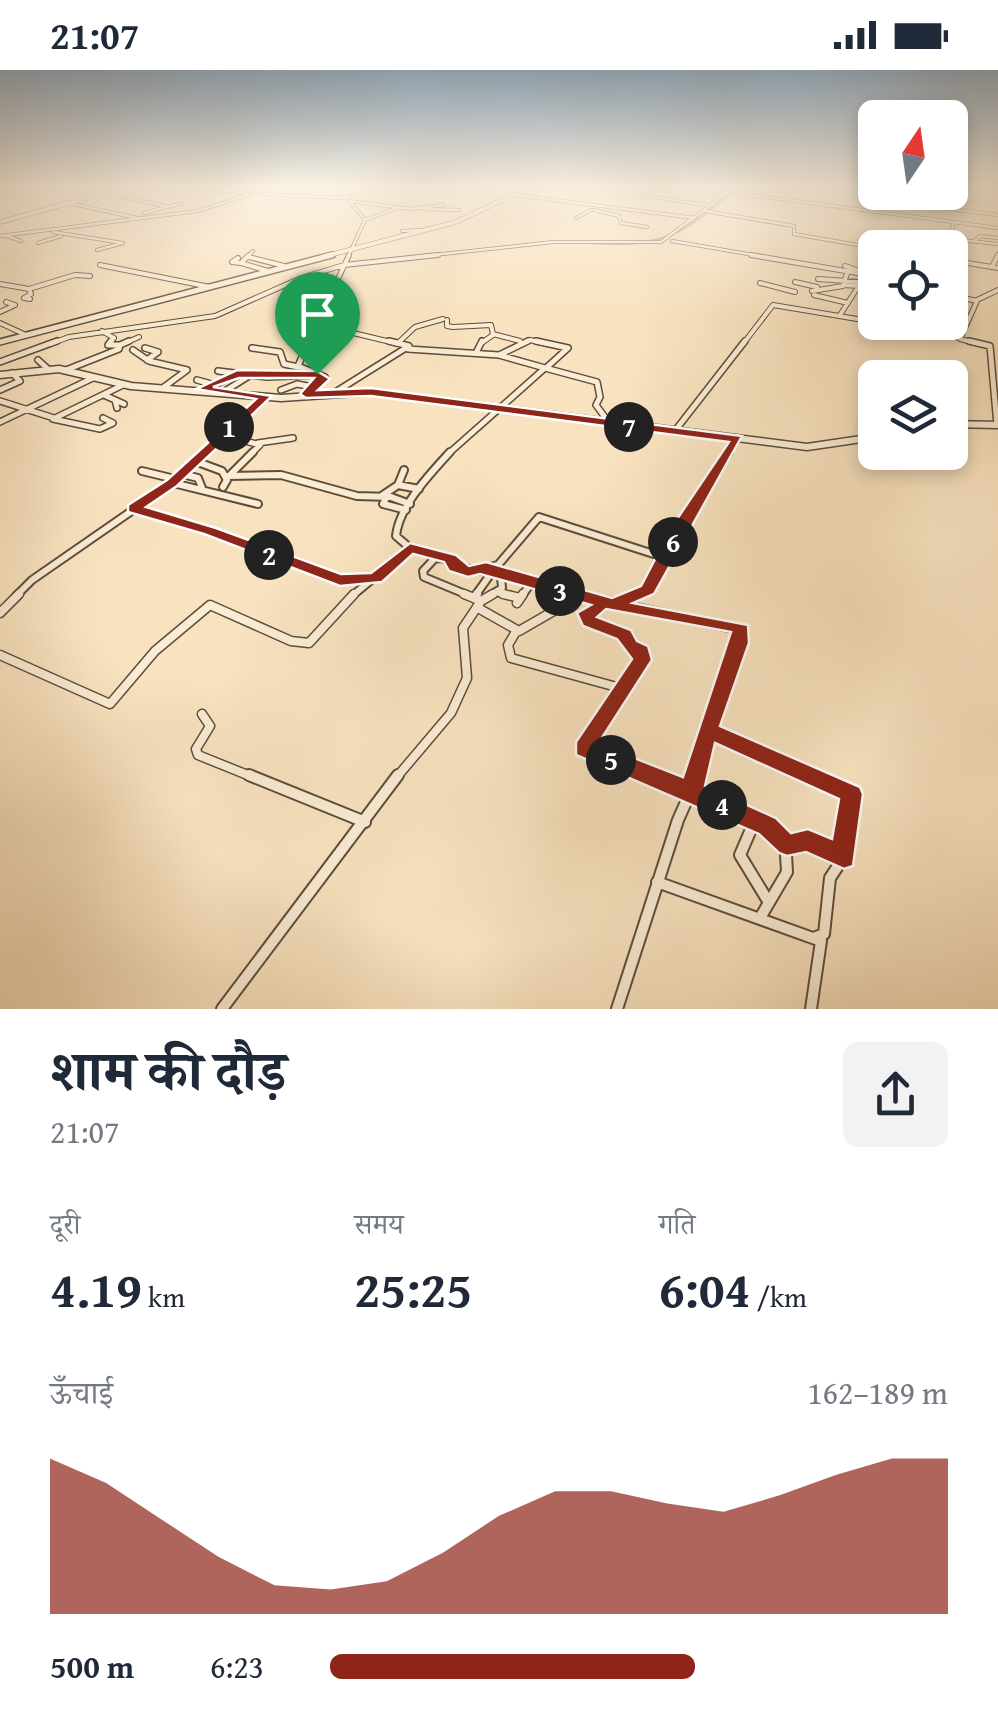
<!DOCTYPE html>
<html lang="hi">
<head>
<meta charset="utf-8">
<style>
	body { margin:0; font-family:"Gentium Book Plus","Noto Serif Devanagari",serif; background:#f2f2f3; color:#1f2937; height:100vh; display:flex; flex-direction:column; font-size:38px; white-space:nowrap }
	* { box-sizing:border-box; margin:0 }
	p { font-size:32px; color:#747a83 }
	.icon { flex:none; width:55px; height:55px; fill:none; stroke:currentColor; stroke-width:2; stroke-linecap:round; stroke-linejoin:round }
	.map { position:relative; height:939px; overflow:hidden }
	.side { display:flex; flex-direction:column; background:#fff; flex:1 }
	.side>* { flex:none }
	.needle { width:65px; rotate:13deg }
	.tools { position:absolute; left:858px; top:30px; display:grid; gap:20px }
	.tools a { display:grid; place-items:center; width:110px; height:110px; border-radius:15px; background:#fff; box-shadow:0 5px 15px #0003; font-size:50px }
	.pin { position:absolute; display:grid; place-items:center; width:85px; height:85px; color:#fff; margin:-102px -42px; border-radius:50% 50% 50% 0; rotate:-45deg; box-shadow:0 0 10px #0007 }
	.pin .icon { rotate:45deg }
	.km { position:absolute; width:50px; height:50px; margin:-25px; border-radius:50%; background:#222; color:#fff; font-size:28px; line-height:50px; text-align:center }
	.round { display:grid; place-items:center; flex:none; width:105px; height:105px; border-radius:15px; background:#f2f2f3 }
	.head { display:flex; align-items:center; justify-content:space-between; height:170px; padding:0 50px }
	h1 { font-size:55px; font-weight:700; line-height:75px }
	.stats { display:grid; grid-template-columns:repeat(3,1fr); gap:15px; height:170px; padding:10px 50px }
	.stats div { display:grid; align-content:center }
	.stats b { font-size:50px; font-weight:700 }
	.stats small { font-size:28px; font-weight:400 }
	.stats p { font-size:28px }
	.chart { height:280px; padding:20px 50px }
	.chart p { display:flex; justify-content:space-between }
	.chart svg { width:100%; height:180px; margin-top:10px; fill:#8f2418; opacity:.7 }
	ul { padding:0 50px; list-style:none; font-size:32px }
	li { display:grid; grid-template-columns:160px 120px 1fr; align-items:center; height:75px }
	li i { height:25px; border-radius:12px; background:#8f2418 }
	.status { display:flex; justify-content:space-between; align-items:center; height:70px; padding:0 50px; background:#fff; direction:ltr }
	.status svg { height:28px; fill:currentColor }
	.map>svg:first-child { display:block }
</style>
</head>
<body>
<div class="status"><b>21:07</b><svg viewBox="0 0 49 12"><path d="M0 12V9h3v3zM5 12V6h3v6zM10 12V3h3v9zM15 12V0h3v12zM26 1h20v11H26zM47 4h2v5h-2z"/></svg></div>
<div class="map">
<svg width="998" height="939" viewBox="0 0 998 939">
	<rect width="100%" height="100%" fill="#f8e2bf"/>
	<filter id="stains"><feTurbulence type="fractalNoise" baseFrequency=".002" numOctaves="4"/><feColorMatrix values="0 0 0 0 .2 0 0 0 0 .09 0 0 0 0 .02 0 0 0 .5 -.17"/></filter>
	<radialGradient id="worn" r=".72"><stop offset=".6" stop-color="#630" stop-opacity="0"/><stop offset="1" stop-color="#630" stop-opacity=".3"/></radialGradient>
	<g fill="none" stroke-linecap="round" stroke-linejoin="round">
		<path stroke="#b29e83" stroke-width="2.5" d="M590,173C667,177 679,166 737,118
			M142,258L220,246L284,217"/>
		<defs>
			<path id="minor-far5" d="M183,118L246,123
				M598,118L711,136
				M675,118L723,125
				M835,118L904,134
				M729,122L998,158
				M917,122L904,133L998,145
				M118,124L114,125L169,137
				M150,124L175,121
				M260,124L344,128L372,118
				M515,125L695,148
				M72,127L82,132
				M346,127L365,150L348,187
				M351,131L410,139L443,135
				M64,132L137,148
				M423,139L459,140
				M594,140L619,146L621,153L647,157
				M705,141L794,156V164L875,178
				M144,143L182,133
				M576,148L591,140
				M365,150L397,138
				M953,154L951,169L998,174
				M402,161L420,160
				M53,162L123,173L97,180
				M0,166L198,141L268,118
				M7,166L21,171
				M672,171L766,187
				M974,171L980,166L998,168
				M38,173L61,166
				M247,187L253,181
				M415,187L553,172H661L733,118"/>
			<path id="minor-far4" d="M249,185L241,193L268,201
				M751,185L875,206
				M249,187L284,196
				M238,188L232,192L241,193
				M950,190L998,198
				M100,195L210,217
				M845,196L865,203
				M992,197L998,185
				M848,201L843,215L875,217
				M818,209L861,212
				M795,212L817,217
				M760,213L795,222
				M0,214L29,219L31,224L24,228L30,229
				M29,219L75,205L90,206
				M812,221L843,216
				M814,225L848,233
				M950,225L977,231L960,269L980,274
				M977,230L998,220
				M0,242L15,235L6,232
				M840,245L858,217
				M447,250V256L453,257L491,255L493,264L520,271
				M879,252L961,268
				M0,253L26,265
				M102,261L114,268L109,274
				M313,261H345L399,274
				M398,273L415,257L443,249
				M50,274L69,267L215,246L301,208L344,195L438,185
				M123,274L139,267
				M308,274L349,185
				M480,274L493,265
				M522,274L530,270L548,274
				M743,274L773,235L875,252"/>
			<path id="minor-far3" d="M536,271L568,278L546,298
				M969,271L990,276L997,355
				M120,275L129,271
				M145,278L158,282L147,290
				M252,278L280,282L284,294L298,297
				M408,279L499,285L545,298L448,384
				M133,280L149,291L187,300L164,317
				M477,281L482,271
				M499,285L528,271
				M38,290L48,299
				M0,292L57,271
				M545,298L597,312L600,327L596,335L610,354
				M66,300L119,279L120,275H108L111,271
				M218,301L267,307L315,305
				M197,310L215,315L237,304
				M0,320L20,311L12,303
				M281,320L297,314L313,317
				M225,321L249,306
				M337,321L409,276L389,271
				M306,324L325,307L298,296L309,271
				M104,325L124,334
				M115,330L117,338
				M0,331L54,348
				M103,348L113,353L100,359L53,349L123,315
				M0,352L93,308
				M674,362L745,271
				M222,365L260,375L251,384
				M258,373L293,368
				M203,384L265,327
				M727,384L737,369"/>
			<path id="minor-far2" d="M195,391L222,401L227,410L223,417
				M142,401L175,409
				M182,404L198,408L202,418
				M228,406L281,405L357,426L391,427L410,434
				M227,408L253,382
				M173,413L258,434
				M398,415L404,400
				M383,425L398,415L419,419
				M386,428L383,434L406,440
				M134,439L210,461L339,510L369,509
				M410,478L437,486L423,501L424,507L470,526
				M437,488L451,489L455,497L492,502L475,526
				M486,498L498,495L539,447L666,488
				M492,502L582,526
				M496,522L513,526
				M16,526L32,510L172,413L206,382
				M352,526L410,478L396,466C399,436 430,404 450,382
				M489,526L502,518L501,507
				M522,526L531,513
				M556,526L558,521
				M630,526L650,517L681,455L729,382"/>
			<path id="minor-far1" d="M503,524L520,528
				M573,524L741,560L697,708
				M475,527L477,524
				M481,531L493,524
				M602,532L584,547L624,565L630,576L641,580L640,597L624,619
				M517,533L523,524
				M614,534L636,524
				M478,538L517,560L508,575L511,588L624,619L585,672V680L658,708
				M549,541L557,524
				M0,543L19,524
				M519,561L578,527
				M0,585L110,634L155,581L210,535L291,571L309,573L354,524
				M202,644L210,656L196,679L198,685L255,708
				M707,660L819,708
				M396,708L451,643L467,608L463,558L481,531L464,524"/>
			<path id="minor" d="M249,705L365,752
				M652,705L785,768L787,802L760,848
				M814,705L848,720L844,787
				M755,750L740,785L768,831
				M787,775L808,770L844,787L830,808L824,864L816,867
				M657,812L821,871L811,939
				M222,939L398,705
				M617,939L678,750L698,705"/>
			<path id="tertiary-far2" d="M322,187L456,152L527,118"/>
			<path id="tertiary-far1" d="M0,272L332,185"/>
			<path id="tertiary" d="M0,305L59,299L131,316L281,328L371,322L807,377L875,367
				M950,354L998,355"/>
			<path id="secondary" d="M0,152L123,118"/>
		</defs>
		<use href="#minor-far5" stroke="#5e4d3a" stroke-width="4"/>
		<use href="#minor-far4" stroke="#5e4d3a" stroke-width="6"/>
		<use href="#minor-far3" stroke="#5e4d3a" stroke-width="8"/>
		<use href="#minor-far2" stroke="#5e4d3a" stroke-width="10"/>
		<use href="#minor-far1" stroke="#5e4d3a" stroke-width="11"/>
		<use href="#minor" stroke="#5e4d3a" stroke-width="14"/>
		<use href="#tertiary-far2" stroke="#5e4d3a" stroke-width="5"/>
		<use href="#tertiary-far1" stroke="#5e4d3a" stroke-width="8"/>
		<use href="#tertiary" stroke="#5e4d3a" stroke-width="9"/>
		<use href="#secondary" stroke="#2a1b0e" stroke-width="5"/>
		<use href="#minor-far5" stroke="#faecd5" stroke-width="2.5"/>
		<use href="#minor-far4" stroke="#faecd5" stroke-width="4"/>
		<use href="#minor-far3" stroke="#faecd5" stroke-width="5"/>
		<use href="#minor-far2" stroke="#faecd5" stroke-width="6"/>
		<use href="#minor-far1" stroke="#faecd5" stroke-width="8"/>
		<use href="#minor" stroke="#faecd5" stroke-width="10"/>
		<use href="#tertiary-far2" stroke="#faecd5" stroke-width="4"/>
		<use href="#tertiary-far1" stroke="#faecd5" stroke-width="5"/>
		<use href="#tertiary" stroke="#faecd5" stroke-width="6"/>
		<use href="#secondary" stroke="#faecd5" stroke-width="4"/>
	</g>
	<linearGradient id="sky" x2="0" y2="1"><stop stop-color="#92abc0"/><stop offset="0.47" stop-color="#fcf2e2"/><stop offset="1" stop-color="#fcf2e2" stop-opacity="0"/></linearGradient>
	<rect width="998" height="250" fill="url(#sky)"/>
	<path fill="#8f2418" stroke="#fff" stroke-width="2.5" fill-rule="evenodd" d="M237,300L317,301L330,309L318,320L371,318L742,366L654,524L633,533L748,555L749,573L720,656L860,717L863,724L853,796L844,799L806,782L787,786L779,783L759,764L576,685V672L632,589L617,569L583,556L577,543L591,535L480,504L468,507L449,501L444,492L413,484L382,512L340,516L204,464L128,442V435L167,410L256,329L196,319ZM239,308H314L300,324L306,328L371,326L729,372L673,455L641,516L612,528L486,492L469,496L456,485L410,473L371,503L341,504L216,458L146,437L177,416L272,326L213,317ZM606,539L731,562L683,707L598,674L652,590L648,576L637,571L631,560L597,547ZM715,673L839,729L832,769L808,759L791,763L776,748L705,716Z"/>
	<rect width="100%" height="100%" filter="url(#stains)"/>
	<rect width="100%" height="100%" fill="url(#worn)"/>
</svg>
<div class="tools">
<a><svg class="needle" viewBox="-14 -14 28 28"><path d="M0-13l5 13h-10z" fill="#e53935"/><path d="M0 13l5-13h-10z" fill="#747a83"/></svg></a>
<a><svg class="icon" aria-label="locate" viewBox="0 0 24 24"><circle cx="12" cy="12" r="6"/><path d="M12 2v4M12 18v4M2 12h4M18 12h4"/></svg></a>
<a><svg class="icon" aria-label="layers" viewBox="0 0 24 24"><path d="M12 4l9 5-9 5-9-5zM3 14l9 5 9-5"/></svg></a>
</div>
<div class="pin" style="left:317px;top:304px;background:#1e9e55"><svg class="icon" aria-label="arrive" viewBox="0 0 24 24"><path d="M6 21V4h12l-3 4 3 4H6"/></svg></div>
<b class="km" style="left:229px;top:357px">1</b>
<b class="km" style="left:269px;top:485px">2</b>
<b class="km" style="left:560px;top:521px">3</b>
<b class="km" style="left:722px;top:735px">4</b>
<b class="km" style="left:611px;top:690px">5</b>
<b class="km" style="left:673px;top:472px">6</b>
<b class="km" style="left:629px;top:357px">7</b>
</div>
<section class="side">
<div class="head"><div><h1>शाम की दौड़</h1><p>21:07</p></div><a class="round"><svg class="icon" aria-label="share" viewBox="0 0 24 24"><path d="M12 15V3M7 8l5-5 5 5M5 13v7h14v-7"/></svg></a></div>
<div class="stats">
<div><p>दूरी</p><b>4.19<small> km</small></b></div>
<div><p>समय</p><b>25:25</b></div>
<div><p>गति</p><b>6:04<small> /km</small></b></div>
</div>
<div class="chart"><p><span>ऊँचाई</span>162–189 m</p>
<svg viewBox="0 0 160 44" preserveAspectRatio="none"><path d="M0 44V6L10 12L20 21L30 30L40 37L50 38L60 36L70 29L80 20L90 14L100 14L110 17L120 19L130 15L140 10L150 6L160 6V44z"/></svg>
</div>
<ul>
<li><b>500 m</b>6:23<i style="width:59%"></i></li>
</ul>
</section>
</body>
</html>
